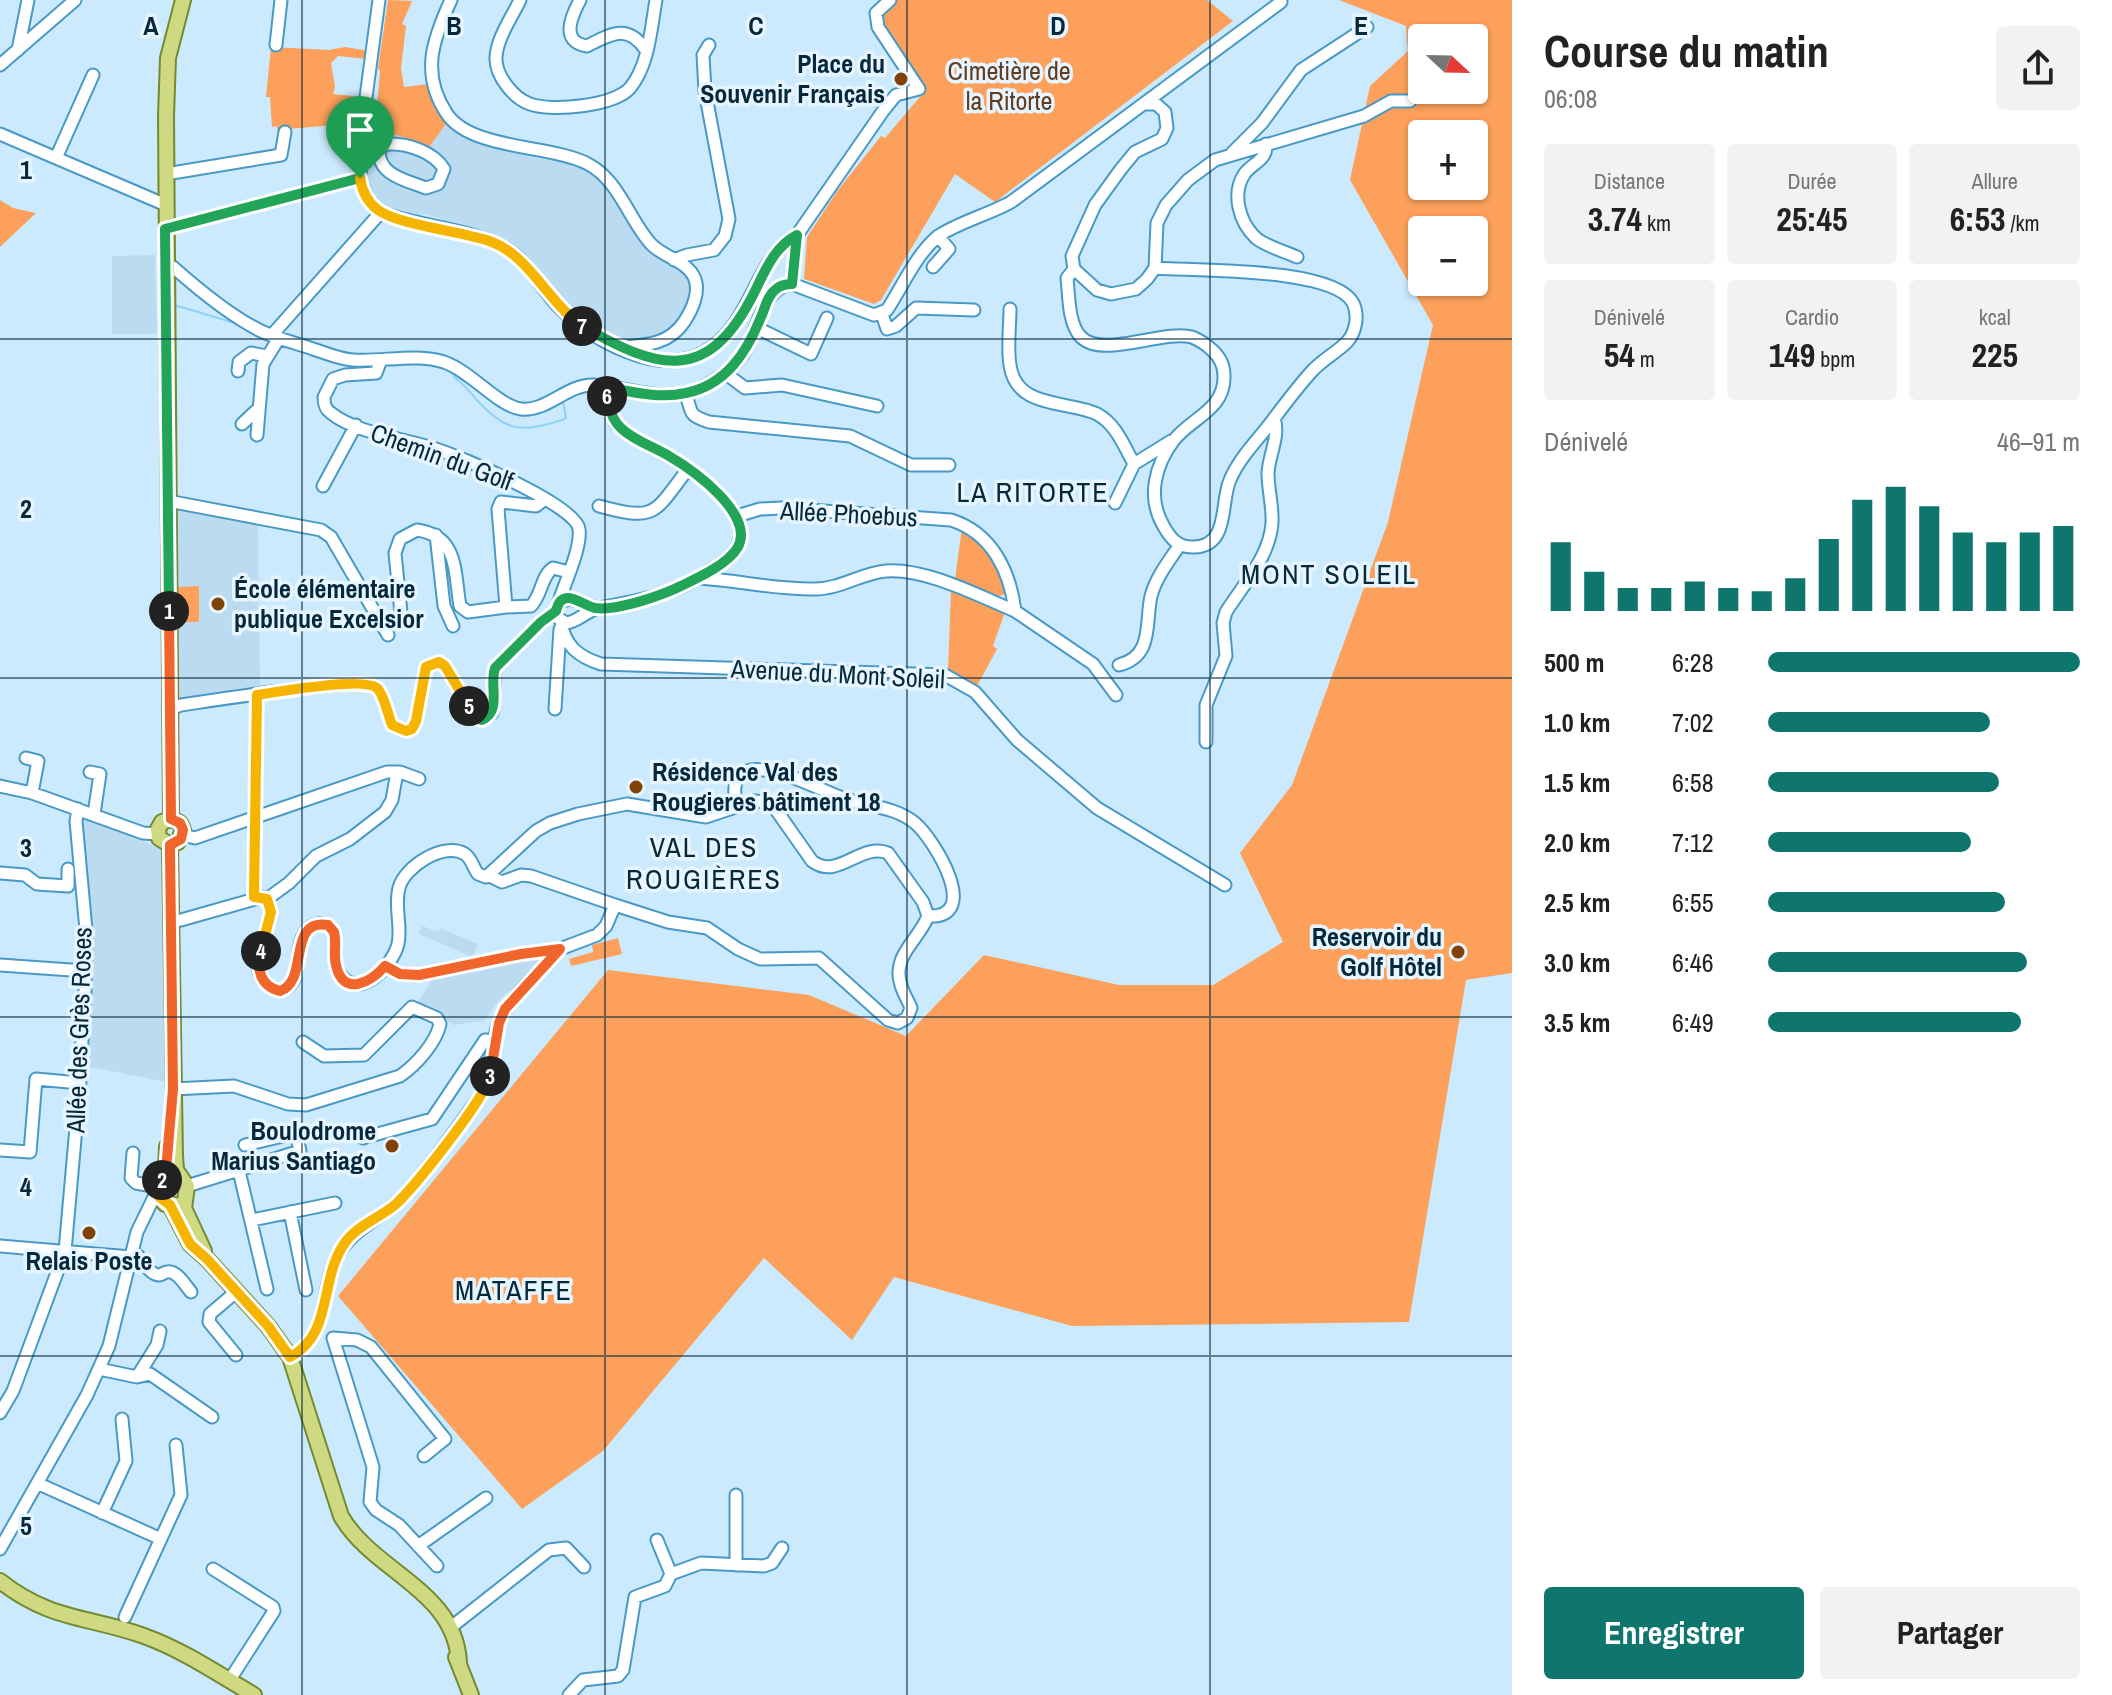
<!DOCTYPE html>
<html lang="fr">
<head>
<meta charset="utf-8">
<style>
	body { margin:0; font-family:"Archivo Narrow",sans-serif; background:#f2f2f2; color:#222; height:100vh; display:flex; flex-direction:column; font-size:30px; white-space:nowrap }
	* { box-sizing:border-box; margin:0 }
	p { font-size:26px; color:#767676 }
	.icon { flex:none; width:44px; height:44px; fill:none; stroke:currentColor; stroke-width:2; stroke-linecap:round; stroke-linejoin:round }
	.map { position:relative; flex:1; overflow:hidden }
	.details { display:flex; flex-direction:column; background:#fff; width:600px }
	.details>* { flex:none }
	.needle { width:52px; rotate:112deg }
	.tools { position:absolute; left:1408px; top:24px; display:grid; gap:16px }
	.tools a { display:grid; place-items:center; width:80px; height:80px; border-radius:8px; background:#fff; box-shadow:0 2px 6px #0004; font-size:40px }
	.pin { position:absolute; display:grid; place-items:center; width:68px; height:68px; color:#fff; margin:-82px -34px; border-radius:50% 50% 50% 0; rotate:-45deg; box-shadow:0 0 8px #0007 }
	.pin .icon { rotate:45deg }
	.km { position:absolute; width:40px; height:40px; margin:-20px; border-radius:50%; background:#222; color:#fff; font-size:22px; line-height:40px; text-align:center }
	.round { display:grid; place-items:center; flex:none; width:84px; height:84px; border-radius:8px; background:#f2f2f2 }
	.head { display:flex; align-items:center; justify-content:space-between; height:136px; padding:0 32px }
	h1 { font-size:44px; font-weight:700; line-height:60px }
	.figures { display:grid; grid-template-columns:repeat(3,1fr); gap:12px; height:136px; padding:8px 32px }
	.figures div { display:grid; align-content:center; border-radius:8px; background:#f2f2f2; text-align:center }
	.figures b { font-size:34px; font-weight:700 }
	.figures small { font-size:22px; font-weight:400 }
	.figures p { font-size:22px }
	.chart { height:224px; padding:16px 32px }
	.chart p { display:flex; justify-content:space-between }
	.chart svg { width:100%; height:144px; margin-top:8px; stroke:#0f766e; stroke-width:6 }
	.primary-button { display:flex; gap:16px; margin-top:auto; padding:16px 32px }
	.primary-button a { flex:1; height:92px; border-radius:8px; background:#0f766e; color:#fff; font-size:32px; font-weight:700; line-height:92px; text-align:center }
	.primary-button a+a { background:#f2f2f2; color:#222 }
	ul { padding:0 32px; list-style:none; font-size:26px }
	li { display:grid; grid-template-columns:128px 96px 1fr; align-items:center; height:60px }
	li i { height:20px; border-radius:10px; background:#0f766e }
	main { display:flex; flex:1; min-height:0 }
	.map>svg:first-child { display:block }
</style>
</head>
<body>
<main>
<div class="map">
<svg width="1512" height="1695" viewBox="0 0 1512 1695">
	<rect width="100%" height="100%" fill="#cceafd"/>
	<path fill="#badbf0" d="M446,124L458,133L513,153L588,168L692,279L691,301L675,327L650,340L622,341L612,337L576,318L557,299L527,260L506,240L442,222V219L425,214L413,216L386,207L375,200L367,183L368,130L375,131L378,139L397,135L428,147Z
		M155,255L157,334H112V256Z
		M177,505L254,518L258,524L260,689L178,700Z
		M83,817L162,849L167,1082L85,1066L91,989Z
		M422,926L439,932L440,928L478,944L472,957L419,934Z
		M545,955L544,960L501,998L484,1021L453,1025L418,1002L433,978Z"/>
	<path fill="#fca05b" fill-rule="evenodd" d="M388,0L412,1L402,24L406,26L401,68L404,87L428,84L435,109L446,124L429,147L397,135L378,139L375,131L380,70L378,69Z
		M895,0H1207L1233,21L995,202L955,174L881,300L874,304L804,279L807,237L838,190L881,136L885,138L924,92L880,25L879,15Z
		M1339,0H1512V973L1466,980L1409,1322L1072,1326L894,1277L852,1340L764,1258L603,1451L522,1509L338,1296L608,970L809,995L906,1036L984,955L1119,985H1213L1283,942L1240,853L1292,785L1388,522L1433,325L1350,180L1370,86L1408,51L1406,26ZM1422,38H1474V90H1422ZM1422,134H1474V186H1422ZM1422,230H1474V282H1422Z
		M271,47L329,50L345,47L369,51L367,59L338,56L331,63L335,87L333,94L362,97L357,123L277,130V126L272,127L270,97H266Z
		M0,200L13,208L36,213L0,247Z
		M962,528C989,547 1000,561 1005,594L999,596L955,579Z
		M199,586V622H178L177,587Z
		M951,590L1005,612L993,646L997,649L976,688L959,675L948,671Z
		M618,938L622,954L571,966L569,959L593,952L592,945Z"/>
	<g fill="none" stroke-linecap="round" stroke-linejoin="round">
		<path stroke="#8ed1f9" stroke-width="2" d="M174,305L235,323
			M454,377C463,383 470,392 477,400C505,432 523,433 562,420L566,418L563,401"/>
		<defs>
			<path id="minor" d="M379,0L362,127L360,178L367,198L375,208L388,215C424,226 472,230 505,248C527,260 541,288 558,306C591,340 658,378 704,352C753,325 754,257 797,235
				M451,0C433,39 420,74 447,114C471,150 553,145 588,164C619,180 629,220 651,244C663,257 687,261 694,277C701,291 692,310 684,322C670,343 649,345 625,347L624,350
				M520,0C512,17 497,38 496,57C495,75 513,98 530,104C552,112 614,106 630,88C649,65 651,28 656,0
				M580,0C571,17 560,42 587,46C611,34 627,23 646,50
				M276,45L281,0
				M18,50L28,0
				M0,65L75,0
				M1144,104H1156L1165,112L1167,128L1162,139L1135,152L1121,169L1095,205L1072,256L1074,269L1097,290L1111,294L1136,289L1147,279L1155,268L1157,223L1166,205L1188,180L1215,160L1364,116L1391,101H1410
				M0,134L166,205
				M388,144C407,143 434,152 444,169L438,184L426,188C405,180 377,175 379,148Z
				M1266,144C1267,160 1254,162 1245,173C1231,193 1239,222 1256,238C1267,247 1284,251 1297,257
				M1232,153L1262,123L1301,70L1367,27
				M56,158L93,75
				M166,174L281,155L285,132
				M165,229L360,178
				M674,260L687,255L714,250L725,236L729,219L705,91L703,55L709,45
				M166,265L173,267C199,290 230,316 261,331C278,339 296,343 313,349C326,353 339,359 353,360C383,362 416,353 444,362C472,372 498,406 521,409C547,412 567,384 594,385C631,387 665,405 701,388C717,380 733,369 743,354C758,332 762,287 792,284
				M933,267L949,249L938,236
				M1074,269L1067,278C1069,295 1068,322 1080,336C1101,360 1163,329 1192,337C1199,340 1207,345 1212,350C1220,357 1224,366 1224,376C1225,410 1191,418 1174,440C1155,465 1147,497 1163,525C1170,538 1178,548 1194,547C1230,546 1220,502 1230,480C1238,461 1252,446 1265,430C1281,410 1296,388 1314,369C1324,359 1337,352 1347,342C1356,332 1359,315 1353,303C1334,267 1194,271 1155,268
				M792,284L874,315L887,310C902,287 916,255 937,237C954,224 990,214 1011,202L1281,2
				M792,284L797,235L883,111L896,95L919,89L878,27L876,13L890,0
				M1010,309C1010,327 1007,347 1010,365C1016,410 1069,400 1097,414C1116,424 1124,446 1134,464
				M882,314L887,329L896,326L916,308L974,310
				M757,328L811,354L827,318
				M272,335L381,212
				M381,360L376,373L345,375L333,379L324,397C324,404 325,409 331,413C355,433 406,439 436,449C461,457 576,505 579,529C582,550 561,590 556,611L558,618L566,623C578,622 586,611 599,608C635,601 671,596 703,575C715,567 734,558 739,543C751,510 691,469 666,455C650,445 626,437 615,422C608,411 608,399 606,387
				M238,371L239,362L251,353L267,356
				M725,373L745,388L782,385L877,406
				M685,394C694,412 685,414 709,422L850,436L911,465H949
				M242,424L259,408
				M257,435L263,364L279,338
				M323,486L356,425
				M545,499L536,506L501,502L498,509L506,607L531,606C542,595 541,576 553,568L569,572
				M168,501L321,530L331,537L388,635
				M1115,503L1134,464L1171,441
				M599,506C657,522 654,513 688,469
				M737,516L760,509L781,508L951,520C992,533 1010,571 1015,611L1093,664L1116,695
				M436,535L444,606L453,626
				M698,578C737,580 776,590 815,589C840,589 862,573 886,571C926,568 979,596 1015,611
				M558,604C570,593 584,605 597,608
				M401,613L395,553L400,539L417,530C459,536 454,572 460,606L468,612L506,607
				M561,621C564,646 579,657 601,664L945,675L975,692L1017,740L1097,808L1225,885
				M1119,665C1154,656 1145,623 1151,596C1156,577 1169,561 1179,546
				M170,709L181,705C209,701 357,677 374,686C384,691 388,715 392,725L406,731L412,729L416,721L426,667L439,662L445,666L476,718L482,720L492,713L495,668L541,622L556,611
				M555,709L560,629
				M1206,742V705L1226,656L1223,623L1226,612C1243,585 1270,556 1272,523C1273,507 1268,490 1268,473C1269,454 1280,437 1274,418
				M26,758L38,761L32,793
				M90,772L100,774L94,814
				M0,786L32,793L143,833L158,834
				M737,807C719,735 813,787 840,797C865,807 893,805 915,823C934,839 983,919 928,916
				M183,835L195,838L387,772H400L419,779
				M0,873L25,875L37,884L68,886V869
				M490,876L502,882L521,875L531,876L615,905
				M254,897L257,695
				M267,899L271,912L258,965C259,979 267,988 280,991C287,989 291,986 294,979C301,962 294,929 318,924C326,923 330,926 334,932C338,946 331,961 340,974C359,1002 393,965 398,944C402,926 394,907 399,888C404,867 444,841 465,854C472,859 473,868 478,874L486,877L536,831L550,823L578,814L627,804L706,817L754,801L766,802L774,807L812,861C838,881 860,842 888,853L923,902L928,916
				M267,899L289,883L316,856L350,839L385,812L392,800L397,772
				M170,921L181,920L262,897
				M0,965L85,971
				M385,966L400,974L419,975L521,954L560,949L597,935L606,926L615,905L668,922L707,928L738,949L760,959L819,958L888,1020L898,1023L907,1018L911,1008C908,1000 903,993 901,985C891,956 919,940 928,916
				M173,1089L234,1086L288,1104L306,1105L400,1076C416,1065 436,1043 440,1024L437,1018L412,1007L364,1055L324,1056L303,1042
				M363,1138L432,1119L485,1040L495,1041
				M0,1150L30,1152L36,1079L80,1083
				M133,1153L131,1178L136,1183L158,1187
				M239,1171L267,1289
				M187,1186L300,1151L296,1133L245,1145
				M290,1212L306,1290
				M252,1220L335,1203
				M0,1246L131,1257
				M132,1252C143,1256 145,1270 155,1274C162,1277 161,1273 167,1272C177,1270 185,1285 191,1292
				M236,1355L209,1322L210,1314L237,1291
				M290,1357C331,1336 319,1290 338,1255C353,1228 381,1219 402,1198C431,1167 456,1129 481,1095C494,1071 490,1046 499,1022C509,997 543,970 560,949
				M99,1369L137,1377L150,1374L212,1417
				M137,1377L157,1345L160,1331
				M0,1413L13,1391L65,1251L78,1105L85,991L86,930L76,821L78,809
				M424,1456L445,1439L371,1347L357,1340L333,1338L373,1467L370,1502L376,1510L399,1525L437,1566
				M39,1484L161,1539
				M102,1513L126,1461L122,1419
				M657,1540L671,1574
				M418,1546L486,1498
				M0,1549L87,1395L109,1346L137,1232L157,1191
				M736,1565V1495
				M213,1569L273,1607L274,1611L229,1681
				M671,1574L701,1563L764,1566L772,1563L782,1548
				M125,1617L181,1495L176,1445
				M450,1628L549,1550L566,1548L584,1567
				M569,1695L583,1680L618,1676L623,1670L635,1597L665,1586L671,1574"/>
			<path id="major" d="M171,819L166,116L168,58L183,0
				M170,845L175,1156L176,1170L187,1186L184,1208L204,1251
				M170,845L178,842L183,830L180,823L171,819
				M170,845L159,838L158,829L162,822L171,819
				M167,1146L166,1170L157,1191L165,1204L176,1205
				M170,1205L190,1244L207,1259L268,1326L290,1357L341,1516C373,1572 456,1590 459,1663
				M0,1581C51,1621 88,1616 144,1636C183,1650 218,1674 254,1695
				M456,1657L471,1695"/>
		</defs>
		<use href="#minor" stroke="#4999c6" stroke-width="15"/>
		<use href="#major" stroke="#748a32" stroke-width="18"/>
		<use href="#minor" stroke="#fff" stroke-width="11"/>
		<use href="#major" stroke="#cfd981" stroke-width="14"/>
	</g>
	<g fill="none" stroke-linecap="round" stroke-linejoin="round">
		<defs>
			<path id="split-1" d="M169,611L165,229L360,178"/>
			<path id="split-2" d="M162,1180L166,1170L173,1089L170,850V845L181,839L183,830L180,823L171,819L169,611"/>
			<path id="split-3" d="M162,1180L158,1186V1196L170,1205L190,1244L207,1259L268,1326L290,1357C335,1334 318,1276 347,1240C360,1224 381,1217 396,1204C416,1185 484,1100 490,1076"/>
			<path id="split-4" d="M261,951C256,969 260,986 280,991C310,981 286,918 328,925L334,932C337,943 333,954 336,965C343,998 371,982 385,966L400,974L419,975L521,954L560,949L505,1009L499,1023L490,1076"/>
			<path id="split-5" d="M261,951L271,912L267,899L254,897L257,695C276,692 367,676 378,689C385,698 388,715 392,725L406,731L412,729L416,721L426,667L439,662L445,666L469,706"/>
			<path id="split-6" d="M469,706L476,718L482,720C502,711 489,686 495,668L541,622L556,611C558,605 559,599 567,598C575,597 586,606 595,608C618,611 663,595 683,585C700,577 728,564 738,547C755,514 693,470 669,456C654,447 635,441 622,429C612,420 609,408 607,396"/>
			<path id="split-7" d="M582,326C658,370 708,385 754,293C765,271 774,247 797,235L792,284C785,284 780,285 775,290C767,296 765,309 761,317C747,352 726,385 686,393C659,399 633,392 606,387L607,396"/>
			<path id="split-8" d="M360,178C362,191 367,202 378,210C401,226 462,231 492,242C529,256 549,303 582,326"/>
		</defs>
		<use href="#split-1" stroke="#fff" stroke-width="16"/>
		<use href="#split-2" stroke="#fff" stroke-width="16"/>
		<use href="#split-3" stroke="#fff" stroke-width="16"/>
		<use href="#split-4" stroke="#fff" stroke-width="16"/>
		<use href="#split-5" stroke="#fff" stroke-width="16"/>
		<use href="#split-6" stroke="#fff" stroke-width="16"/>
		<use href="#split-7" stroke="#fff" stroke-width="16"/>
		<use href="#split-8" stroke="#fff" stroke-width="16"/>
		<use href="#split-1" stroke="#22a559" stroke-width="10"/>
		<use href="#split-2" stroke="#f0652b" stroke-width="10"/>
		<use href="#split-3" stroke="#f5b400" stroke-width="10"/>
		<use href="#split-4" stroke="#f0652b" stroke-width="10"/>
		<use href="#split-5" stroke="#f5b400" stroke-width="10"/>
		<use href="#split-6" stroke="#22a559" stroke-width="10"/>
		<use href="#split-7" stroke="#22a559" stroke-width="10"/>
		<use href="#split-8" stroke="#f5b400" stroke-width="10"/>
	</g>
	<path fill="none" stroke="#05283a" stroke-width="2" stroke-opacity="0.55" d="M302,0V1695M605,0V1695M907,0V1695M1210,0V1695M0,339H1512M0,678H1512M0,1017H1512M0,1356H1512"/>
	<g fill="#814205" stroke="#e6f5ff" stroke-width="3">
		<circle cx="901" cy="79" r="8"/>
		<circle cx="218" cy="604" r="8"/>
		<circle cx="636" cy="787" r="8"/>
		<circle cx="1458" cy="952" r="8"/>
		<circle cx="392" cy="1146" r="8"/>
		<circle cx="89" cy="1233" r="8"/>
	</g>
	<g text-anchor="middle" stroke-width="7" stroke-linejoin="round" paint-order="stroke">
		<g font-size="26" font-weight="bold" fill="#05283a" stroke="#e6f5ff" text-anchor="end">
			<text x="885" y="73">Place du<tspan x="885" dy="30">Souvenir Français</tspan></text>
			<text x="234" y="598" text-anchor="start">École élémentaire<tspan x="234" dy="30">publique Excelsior</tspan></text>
			<text x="652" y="781" text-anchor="start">Résidence Val des<tspan x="652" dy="30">Rougieres bâtiment 18</tspan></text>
			<text x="1442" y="946">Reservoir du<tspan x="1442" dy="30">Golf Hôtel</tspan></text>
			<text x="376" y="1140">Boulodrome<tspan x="376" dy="30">Marius Santiago</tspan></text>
			<text x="89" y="1270" text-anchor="middle">Relais Poste</text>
		</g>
		<g font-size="26" fill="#633b1e" stroke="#e6f5ff">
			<text x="1009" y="80">Cimetière de<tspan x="1009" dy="30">la Ritorte</tspan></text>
		</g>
		<g font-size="26" fill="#05283a" stroke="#e6f5ff">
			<text transform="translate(442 457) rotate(20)" y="9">Chemin du Golf</text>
			<text transform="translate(849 514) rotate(3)" y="9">Allée Phoebus</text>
			<text transform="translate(838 674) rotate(3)" y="9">Avenue du Mont Soleil</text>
			<text transform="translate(79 1030) rotate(-88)" y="9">Allée des Grès Roses</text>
		</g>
		<g font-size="28" letter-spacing="2" fill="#05283a" stroke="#e6f5ff">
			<text x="1033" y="502">LA RITORTE</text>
			<text x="1329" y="584">MONT SOLEIL</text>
			<text x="704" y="857">VAL DES<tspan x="704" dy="32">ROUGIÈRES</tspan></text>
			<text x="514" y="1300">MATAFFE</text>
		</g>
	</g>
	<g font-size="26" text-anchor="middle" font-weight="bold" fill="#05283a" stroke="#e6f5ff" stroke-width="7" stroke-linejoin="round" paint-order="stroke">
		<text x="151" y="35">A</text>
		<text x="454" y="35">B</text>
		<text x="756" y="35">C</text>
		<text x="1058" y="35">D</text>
		<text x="1361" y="35">E</text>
		<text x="26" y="179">1</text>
		<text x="26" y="518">2</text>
		<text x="26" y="857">3</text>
		<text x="26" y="1196">4</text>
		<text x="26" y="1535">5</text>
	</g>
</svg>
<div class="tools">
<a><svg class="needle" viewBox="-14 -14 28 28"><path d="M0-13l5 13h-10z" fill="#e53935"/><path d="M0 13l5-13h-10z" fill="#767676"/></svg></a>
<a>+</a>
<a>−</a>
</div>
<div class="pin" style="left:360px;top:178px;background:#1e9e55"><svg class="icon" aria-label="arrive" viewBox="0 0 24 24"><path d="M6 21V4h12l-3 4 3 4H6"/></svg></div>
<b class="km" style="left:169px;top:611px">1</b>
<b class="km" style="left:162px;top:1180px">2</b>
<b class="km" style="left:490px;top:1076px">3</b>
<b class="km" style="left:261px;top:951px">4</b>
<b class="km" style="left:469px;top:706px">5</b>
<b class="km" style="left:607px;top:396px">6</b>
<b class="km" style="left:582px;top:326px">7</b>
</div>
<section class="details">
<div class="head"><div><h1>Course du matin</h1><p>06:08</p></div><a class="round"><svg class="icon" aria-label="share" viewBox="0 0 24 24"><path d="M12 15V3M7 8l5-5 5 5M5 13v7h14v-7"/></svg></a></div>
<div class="figures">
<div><p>Distance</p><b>3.74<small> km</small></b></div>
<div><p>Durée</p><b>25:45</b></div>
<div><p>Allure</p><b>6:53<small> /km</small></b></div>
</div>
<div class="figures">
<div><p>Dénivelé</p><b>54<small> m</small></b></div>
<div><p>Cardio</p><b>149<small> bpm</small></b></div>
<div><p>kcal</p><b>225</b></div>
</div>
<div class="chart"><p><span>Dénivelé</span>46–91 m</p>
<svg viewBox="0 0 160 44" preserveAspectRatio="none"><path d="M5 44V23M15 44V32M25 44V37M35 44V37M45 44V35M55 44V37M65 44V38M75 44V34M85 44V22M95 44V10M105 44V6M115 44V12M125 44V20M135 44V23M145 44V20M155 44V18"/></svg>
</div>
<ul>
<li><b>500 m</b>6:28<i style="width:100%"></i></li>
<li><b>1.0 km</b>7:02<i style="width:71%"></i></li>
<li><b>1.5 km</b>6:58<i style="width:74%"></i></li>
<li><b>2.0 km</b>7:12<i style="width:65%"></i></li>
<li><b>2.5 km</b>6:55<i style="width:76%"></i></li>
<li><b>3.0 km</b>6:46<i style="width:83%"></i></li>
<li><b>3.5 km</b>6:49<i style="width:81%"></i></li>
</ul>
<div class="primary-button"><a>Enregistrer</a><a>Partager</a></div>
</section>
</main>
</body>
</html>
